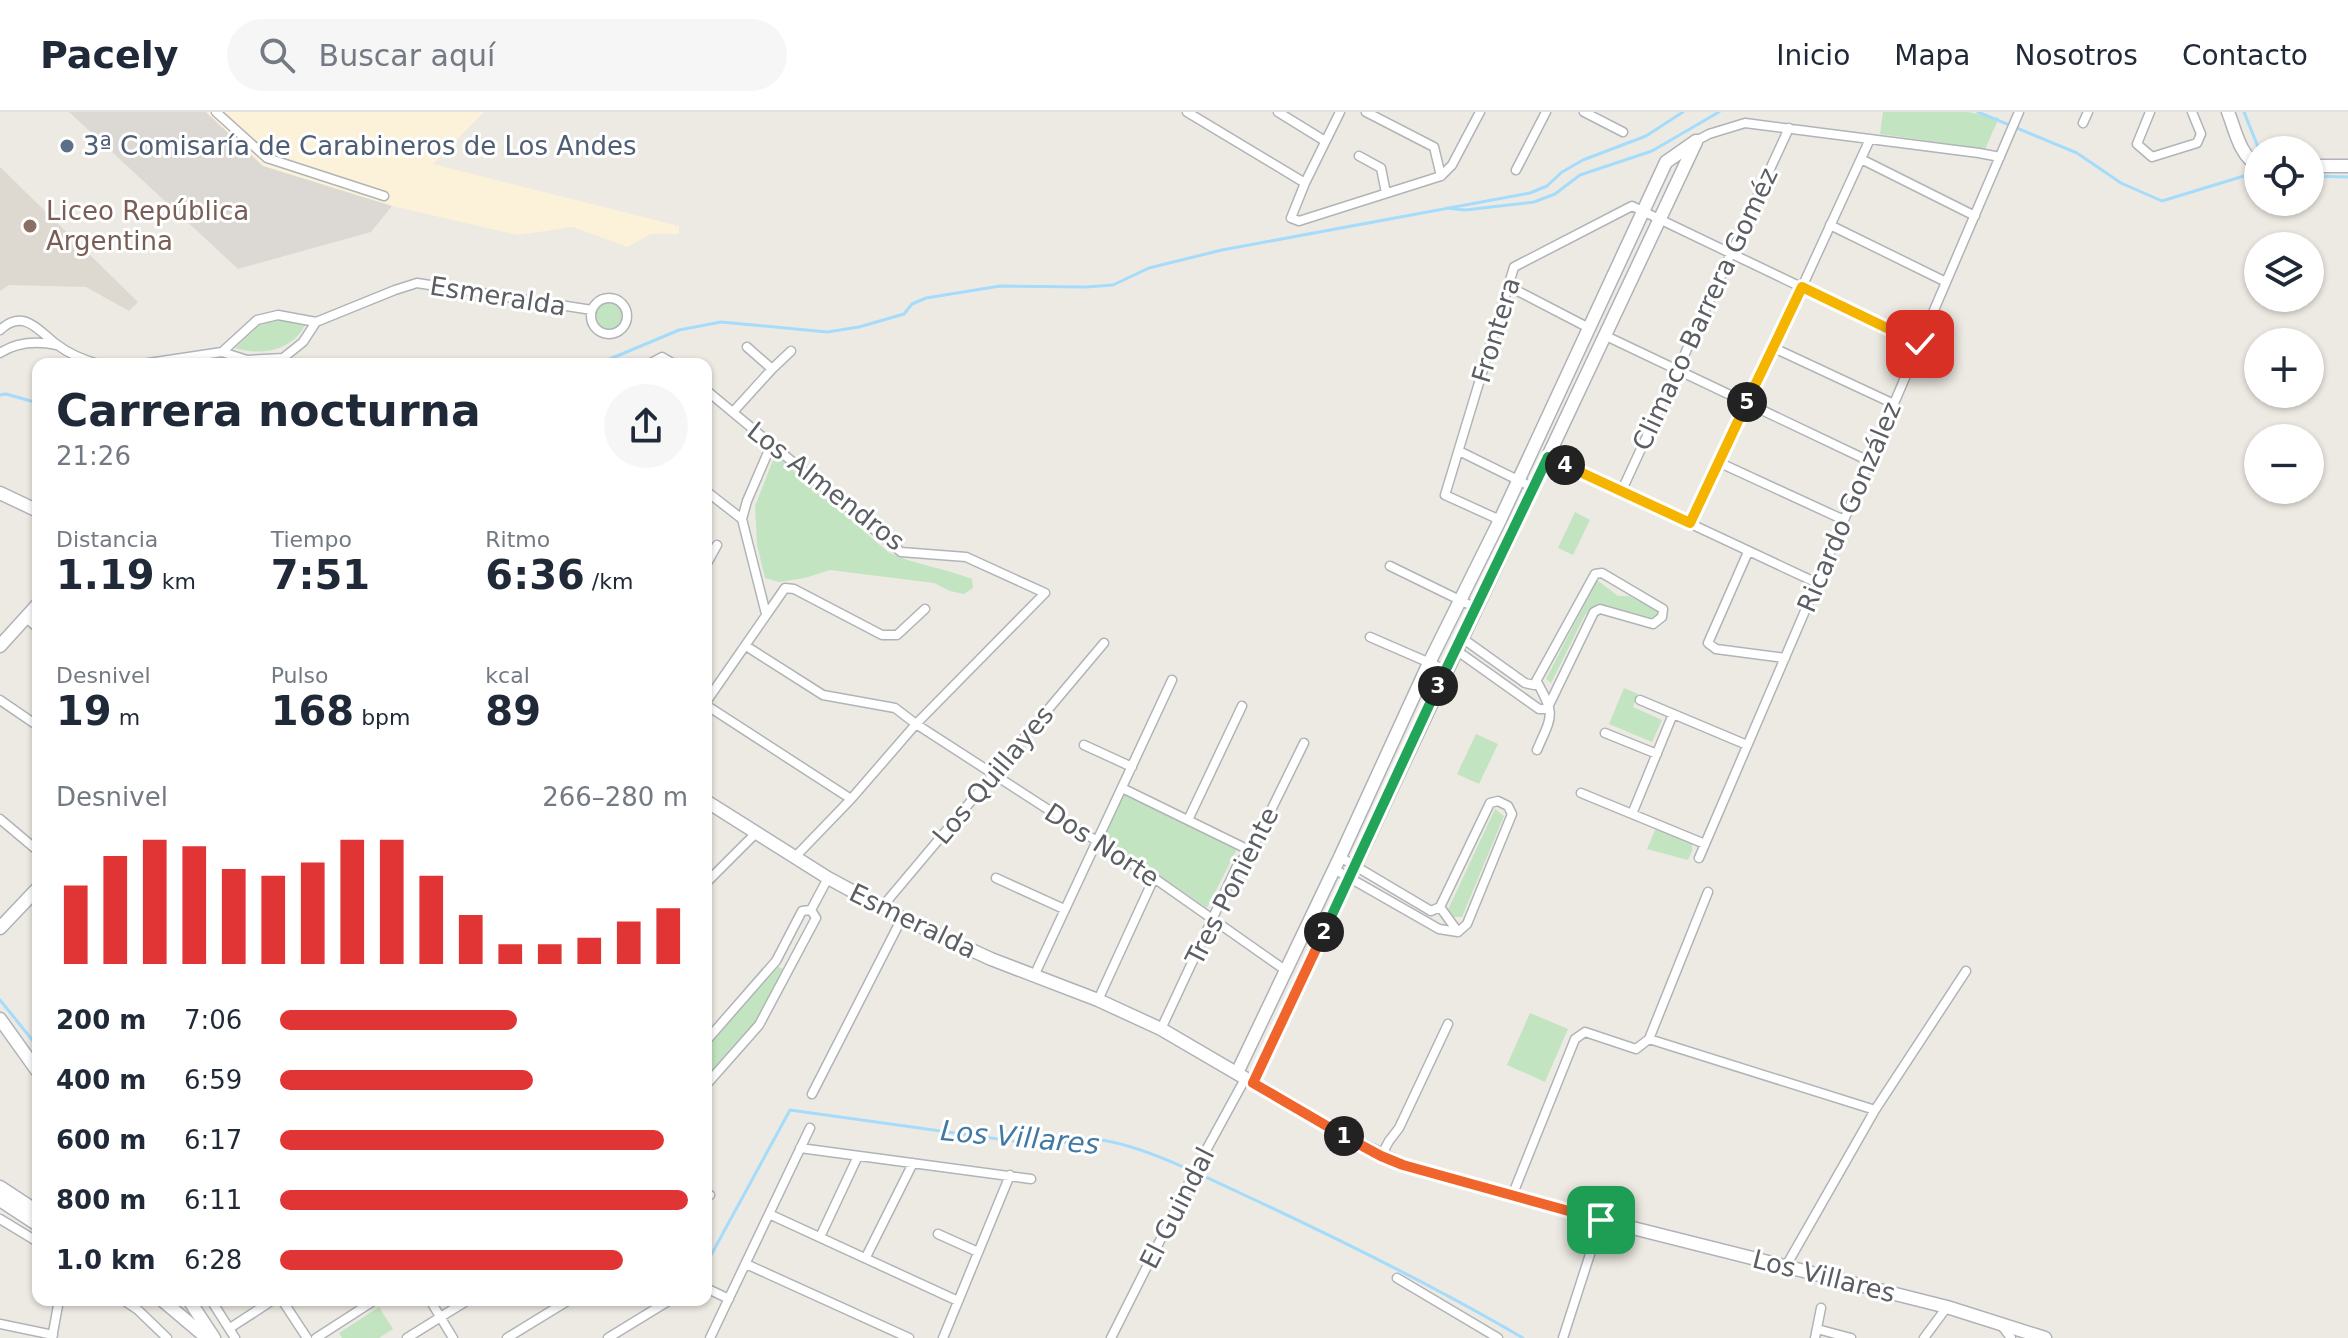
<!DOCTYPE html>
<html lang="es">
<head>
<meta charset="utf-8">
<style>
	body { margin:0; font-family:"DejaVu Sans",sans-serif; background:#f6f6f7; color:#1f2937; height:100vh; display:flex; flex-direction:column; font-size:30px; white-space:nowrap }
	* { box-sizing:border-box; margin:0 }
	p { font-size:26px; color:#747a83 }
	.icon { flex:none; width:44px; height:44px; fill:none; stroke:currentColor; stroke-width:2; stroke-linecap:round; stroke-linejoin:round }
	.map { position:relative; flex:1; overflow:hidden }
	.drawer { position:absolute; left:32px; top:246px; width:680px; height:948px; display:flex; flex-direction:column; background:#fff; border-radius:16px; box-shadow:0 2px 6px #0004 }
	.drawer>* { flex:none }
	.tools { position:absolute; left:2244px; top:24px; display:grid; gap:16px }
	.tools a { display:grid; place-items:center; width:80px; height:80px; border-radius:50%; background:#fff; box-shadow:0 2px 6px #0004; font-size:40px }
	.pin { position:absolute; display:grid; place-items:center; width:68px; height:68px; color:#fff; margin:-34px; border-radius:16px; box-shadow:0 4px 12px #0006 }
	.km { position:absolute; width:40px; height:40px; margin:-20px; border-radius:50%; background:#222; color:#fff; font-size:22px; line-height:40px; text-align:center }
	.round { display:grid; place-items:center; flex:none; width:84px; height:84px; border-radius:42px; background:#f6f6f7 }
	.headline { display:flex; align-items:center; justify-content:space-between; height:136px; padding:0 24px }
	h1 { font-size:44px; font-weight:700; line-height:60px }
	.metrics { display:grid; grid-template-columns:repeat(3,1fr); gap:12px; height:136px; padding:8px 24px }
	.metrics div { display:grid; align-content:center }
	.metrics b { font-size:40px; font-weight:700 }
	.metrics small { font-size:22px; font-weight:400 }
	.metrics p { font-size:22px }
	.chart { height:224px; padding:16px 24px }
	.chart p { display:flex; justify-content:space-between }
	.chart svg { width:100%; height:144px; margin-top:8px; stroke:#e13535; stroke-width:6 }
	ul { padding:0 24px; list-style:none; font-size:26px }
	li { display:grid; grid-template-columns:128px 96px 1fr; align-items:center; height:60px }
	li i { height:20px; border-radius:10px; background:#e13535 }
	header { display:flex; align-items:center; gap:48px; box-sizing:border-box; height:112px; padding:0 40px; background:#fff; border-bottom:2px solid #e0e1e3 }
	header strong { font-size:38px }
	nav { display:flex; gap:44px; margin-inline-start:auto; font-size:28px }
	.search { width:560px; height:72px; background:#f6f6f7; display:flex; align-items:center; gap:20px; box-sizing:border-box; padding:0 28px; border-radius:44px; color:#747a83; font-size:30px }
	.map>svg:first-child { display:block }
</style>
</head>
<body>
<header>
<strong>Pacely</strong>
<div class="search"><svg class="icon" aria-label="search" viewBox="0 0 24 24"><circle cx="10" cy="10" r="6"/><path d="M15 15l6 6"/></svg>Buscar aquí</div>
<nav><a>Inicio</a><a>Mapa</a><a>Nosotros</a><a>Contacto</a></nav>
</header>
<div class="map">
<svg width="2348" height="1226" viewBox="0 0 2348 1226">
	<rect width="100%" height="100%" fill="#edeae3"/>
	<path fill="#fcf1d9" d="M206,0H484L433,52L679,114V122H651L627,135L573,115L518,123L392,94L263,54Z"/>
	<path fill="#dcd9d5" d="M69,0H206L263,54L392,94L371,120L238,157Z"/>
	<path fill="#ddd9d1" d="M0,55L138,190L129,199L86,175L9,173L0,179Z"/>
	<path fill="#c3e4c0" d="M1883,0H1968L1999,6L1985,37L1880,22Z
		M595 204a15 15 0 1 1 30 0a15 15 0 1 1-30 0Z
		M282,207L305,213C292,239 261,244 235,236L261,212Z
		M775,343L888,440C915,453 944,456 972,467L973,476L964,482L950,479L934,471L830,458L805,466L779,470L765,466L757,433L755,394Z
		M1575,400L1590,408L1573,443L1558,436Z
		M1597,468L1618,484H1629L1658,499V503L1653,506L1600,492L1592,496L1585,503L1551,571L1546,567Z
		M1624,576L1638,582L1633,595L1662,608L1652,630L1609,612Z
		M1476,622L1498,632L1479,672L1457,662Z
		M1124,678L1238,735L1207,796L1102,724Z
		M1495,697L1504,704L1462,805H1453L1446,802Z
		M1656,716L1692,732V739L1688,748L1647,737Z
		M778,855L786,858L756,913L706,971V935Z
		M1530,901L1568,917L1545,970L1507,953Z
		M379,1195L393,1217L379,1226H342L339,1221Z"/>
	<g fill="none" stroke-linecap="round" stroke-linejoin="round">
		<path stroke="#a5dcfb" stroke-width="3" d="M1978,0L2077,41L2121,71L2162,89L2244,64H2258
			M2244,0L2258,35
			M2310,64L2348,65
			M1446,96L1465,98L1534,90L1555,82L1580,63L1652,39L1719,0
			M598,252L679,218L721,210L827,220L859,215L904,202L912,192L926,186L1000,174L1086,175L1113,173L1149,156L1222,138L1530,81L1547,74L1562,60L1583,48L1646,24L1683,0
			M0,283L6,282L38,291
			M0,888L38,935
			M706,1143L710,1145L790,998L1049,1034C1063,1031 1078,1026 1091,1027C1134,1029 1201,1063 1240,1081C1337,1126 1431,1172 1523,1226"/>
		<defs>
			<path id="street" d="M216,0L267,46L384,84
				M1187,0L1305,71
				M1278,0L1325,29
				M1340,0L1305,71L1291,106L1299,109L1441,64L1452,53L1480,0
				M1366,0L1434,35L1441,64
				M1584,0L1623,20
				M2150,0L2137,32L2152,45L2197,31L2201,22L2192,0
				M2083,11L2088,0
				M1696,29L1709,22L1745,11L1979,41L2000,45
				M1359,44L1381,56L1386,81
				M1861,47L1975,104
				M1516,58L1546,0
				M1830,113L1946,170
				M1508,174L1589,216
				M591 204a18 18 0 1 1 36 0a18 18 0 1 1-36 0Z
				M0,218C23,196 38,218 56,232C68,241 84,248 98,252
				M1606,224L1869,349
				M747,235L772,257
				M1774,236L1894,292
				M222,240L257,208L278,203L316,210
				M0,241C17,230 37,229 57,233
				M142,252L222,240L247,248L283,246L303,230L316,210L395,178L417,171L592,198
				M649,252L662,245L674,252
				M706,278L901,440L966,445L1045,481L916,612L851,687L795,745
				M733,300L772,257L791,239
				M1459,339L1534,376
				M1548,345L1817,471
				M1718,350L1844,408
				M1622,378L1789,16
				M706,379L742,407
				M1500,408L1445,383L1514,155L1632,94L1920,232
				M1690,411L1774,236L1870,27
				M1748,440L1708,531L1716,537L1785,546
				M706,453L717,433
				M1390,454L1476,496
				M766,502L742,407L747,389L772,331
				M25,505L38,516
				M1370,525L1446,558
				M746,534L823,583L895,596L916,612L1154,766L1285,858
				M1456,538L1539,597H1545L1549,593L1594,500L1600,497L1653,512L1662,505L1663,497L1602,461L1595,462L1534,573L1525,571L1462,526
				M1537,570C1556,604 1552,603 1537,638
				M0,588L38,614
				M1640,588L1747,633
				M706,590L785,476L794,477L882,523H897L925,497
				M706,593L851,687
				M1605,621L1657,642
				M1084,633L1132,655
				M1122,676L1251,739
				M1581,681L1705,732
				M1632,702L1673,602
				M0,707L38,739
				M1188,708L1242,594
				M1699,746L2019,0
				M1334,757L1439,817L1458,820L1467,812L1512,702L1508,694L1498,689L1490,691L1440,795L1431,799L1340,745
				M996,766L1064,797
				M706,771L756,721
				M882,795L1104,531
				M1440,795L1458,820
				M1034,864L1172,568
				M1098,888L1154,766
				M1161,917L1238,752L1251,739L1304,631
				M1649,927L1875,998L1966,859
				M706,929L776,849L802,799L811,798L828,766
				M706,973L759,913L816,806L811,798
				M812,982L902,806
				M800,1036L1031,1067
				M1381,1044L1389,1029L1399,1016L1448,912
				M706,1081L710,1083
				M1512,1084L1575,927L1585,920L1636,937L1649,927L1708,780
				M769,1102L958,1189
				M0,1107L38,1130
				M938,1122L978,1140
				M820,1125L858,1044
				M866,1145L913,1051
				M746,1152L909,1226
				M1786,1154L1875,998
				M1397,1166L1498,1226
				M706,1176L729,1187
				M123,1188L138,1198L167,1226
				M211,1188L235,1226
				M282,1188L307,1226
				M430,1188L453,1226
				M0,1212L53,1223
				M2002,1214L2011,1226
				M230,1216L273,1188
				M1817,1217L1851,1226
				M52,1226L59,1188
				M316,1226L375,1188
				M407,1226L468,1188
				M507,1226L569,1188
				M608,1226L670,1188
				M710,1226L810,1016
				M943,1226L1010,1063
				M1111,1226L1198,1053L1245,967
				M1563,1226L1601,1108
				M1815,1226L1821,1196
				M1924,1226L1947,1195"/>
			<path id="secondary" d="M2228,0C2235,17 2240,45 2258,53
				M2310,54H2348
				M0,381L38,399
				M0,534L38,492
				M706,689L828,766L902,806L991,847L1098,888L1161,917L1351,1028L1403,1053L1601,1108L1947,1195L2045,1226
				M0,816L38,776
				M0,907L38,960
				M1237,961L1340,745L1429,551L1500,408L1666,50L1696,29
				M1253,971L1696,30
				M0,1075L38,1100
				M0,1088L38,1113
				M162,1188L207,1226
				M189,1188L214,1226"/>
		</defs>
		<use href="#street" stroke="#b0b4b8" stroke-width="11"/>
		<use href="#secondary" stroke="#afb3b8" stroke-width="15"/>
		<use href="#street" stroke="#fff" stroke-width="8"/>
		<use href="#secondary" stroke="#fff" stroke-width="12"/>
	</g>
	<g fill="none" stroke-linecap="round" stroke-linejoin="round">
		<defs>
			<path id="split-1" d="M1344,1024L1381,1044L1403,1053L1601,1108"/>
			<path id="split-2" d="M1324,820L1253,971L1344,1024"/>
			<path id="split-3" d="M1324,820L1438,574"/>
			<path id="split-4" d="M1438,574L1548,345L1565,353"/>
			<path id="split-5" d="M1565,353L1690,411L1747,290"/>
			<path id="split-6" d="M1747,290L1802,175L1920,232"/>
		</defs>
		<use href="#split-1" stroke="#fff" stroke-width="16"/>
		<use href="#split-2" stroke="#fff" stroke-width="16"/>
		<use href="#split-3" stroke="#fff" stroke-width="16"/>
		<use href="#split-4" stroke="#fff" stroke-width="16"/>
		<use href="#split-5" stroke="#fff" stroke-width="16"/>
		<use href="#split-6" stroke="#fff" stroke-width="16"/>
		<use href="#split-1" stroke="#f0652b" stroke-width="10"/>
		<use href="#split-2" stroke="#f0652b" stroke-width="10"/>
		<use href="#split-3" stroke="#22a559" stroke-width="10"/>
		<use href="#split-4" stroke="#22a559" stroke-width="10"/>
		<use href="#split-5" stroke="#f5b400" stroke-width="10"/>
		<use href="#split-6" stroke="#f5b400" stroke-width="10"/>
	</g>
	<circle fill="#5c6f8a" stroke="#fff" stroke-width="3" cx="67" cy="34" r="8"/>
	<circle fill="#8d6e63" stroke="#fff" stroke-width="3" cx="30" cy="114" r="8"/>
	<g text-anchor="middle" stroke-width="6" stroke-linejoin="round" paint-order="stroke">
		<g font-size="26" fill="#4e5e75" stroke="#fff" text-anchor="start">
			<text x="83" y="43">3ª Comisaría de Carabineros de Los Andes</text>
		</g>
		<g font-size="26" fill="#785e54" stroke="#fff" text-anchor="start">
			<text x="46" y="108">Liceo República<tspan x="46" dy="30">Argentina</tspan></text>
		</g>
		<g font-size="26" fill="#5b5f63" stroke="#fff">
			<text transform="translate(498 184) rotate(9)" y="9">Esmeralda</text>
			<text transform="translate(1705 197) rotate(-65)" y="9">Climaco Barrera Goméz</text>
			<text transform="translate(1496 218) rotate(-73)" y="9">Frontera</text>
			<text transform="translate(826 374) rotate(38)" y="9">Los Almendros</text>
			<text transform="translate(1849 395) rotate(-67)" y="9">Ricardo González</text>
			<text transform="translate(993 663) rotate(-50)" y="9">Los Quillayes</text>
			<text transform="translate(1102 733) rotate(33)" y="9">Dos Norte</text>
			<text transform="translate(1232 774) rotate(-63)" y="9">Tres Poniente</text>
			<text transform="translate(913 809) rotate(26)" y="9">Esmeralda</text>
			<text transform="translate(1177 1096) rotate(-63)" y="9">El Guindal</text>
			<text transform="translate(1824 1164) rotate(14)" y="9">Los Villares</text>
		</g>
		<g font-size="28" font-style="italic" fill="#4179a4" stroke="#fff">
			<text transform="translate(1020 1025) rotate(5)" y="10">Los Villares</text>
		</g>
	</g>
</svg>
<div class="tools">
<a><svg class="icon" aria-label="locate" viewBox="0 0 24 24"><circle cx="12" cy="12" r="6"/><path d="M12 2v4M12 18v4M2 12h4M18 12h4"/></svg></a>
<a><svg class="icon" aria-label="layers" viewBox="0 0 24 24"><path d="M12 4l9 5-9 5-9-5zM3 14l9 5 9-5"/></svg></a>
<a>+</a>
<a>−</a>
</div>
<div class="pin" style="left:1601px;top:1108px;background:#1e9e55"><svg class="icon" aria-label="arrive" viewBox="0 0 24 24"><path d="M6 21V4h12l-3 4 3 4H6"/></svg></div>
<div class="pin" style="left:1920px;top:232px;background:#d93025"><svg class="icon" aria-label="check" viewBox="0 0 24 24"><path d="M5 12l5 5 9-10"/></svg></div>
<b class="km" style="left:1344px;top:1024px">1</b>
<b class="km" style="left:1324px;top:820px">2</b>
<b class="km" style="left:1438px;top:574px">3</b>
<b class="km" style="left:1565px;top:353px">4</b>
<b class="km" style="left:1747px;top:290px">5</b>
<section class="drawer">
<div class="headline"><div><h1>Carrera nocturna</h1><p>21:26</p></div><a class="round"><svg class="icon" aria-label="share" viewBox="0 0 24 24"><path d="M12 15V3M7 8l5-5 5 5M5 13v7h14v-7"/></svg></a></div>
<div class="metrics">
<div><p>Distancia</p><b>1.19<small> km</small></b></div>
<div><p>Tiempo</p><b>7:51</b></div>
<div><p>Ritmo</p><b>6:36<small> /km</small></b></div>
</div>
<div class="metrics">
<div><p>Desnivel</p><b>19<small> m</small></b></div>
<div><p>Pulso</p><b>168<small> bpm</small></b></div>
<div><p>kcal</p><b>89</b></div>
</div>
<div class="chart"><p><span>Desnivel</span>266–280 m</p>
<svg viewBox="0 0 160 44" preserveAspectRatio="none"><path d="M5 44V20M15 44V11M25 44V6M35 44V8M45 44V15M55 44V17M65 44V13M75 44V6M85 44V6M95 44V17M105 44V29M115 44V38M125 44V38M135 44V36M145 44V31M155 44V27"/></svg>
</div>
<ul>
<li><b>200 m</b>7:06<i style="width:58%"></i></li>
<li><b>400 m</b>6:59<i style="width:62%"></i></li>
<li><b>600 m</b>6:17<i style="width:94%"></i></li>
<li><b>800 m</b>6:11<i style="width:100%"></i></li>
<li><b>1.0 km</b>6:28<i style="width:84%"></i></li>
</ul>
</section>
</div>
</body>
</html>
